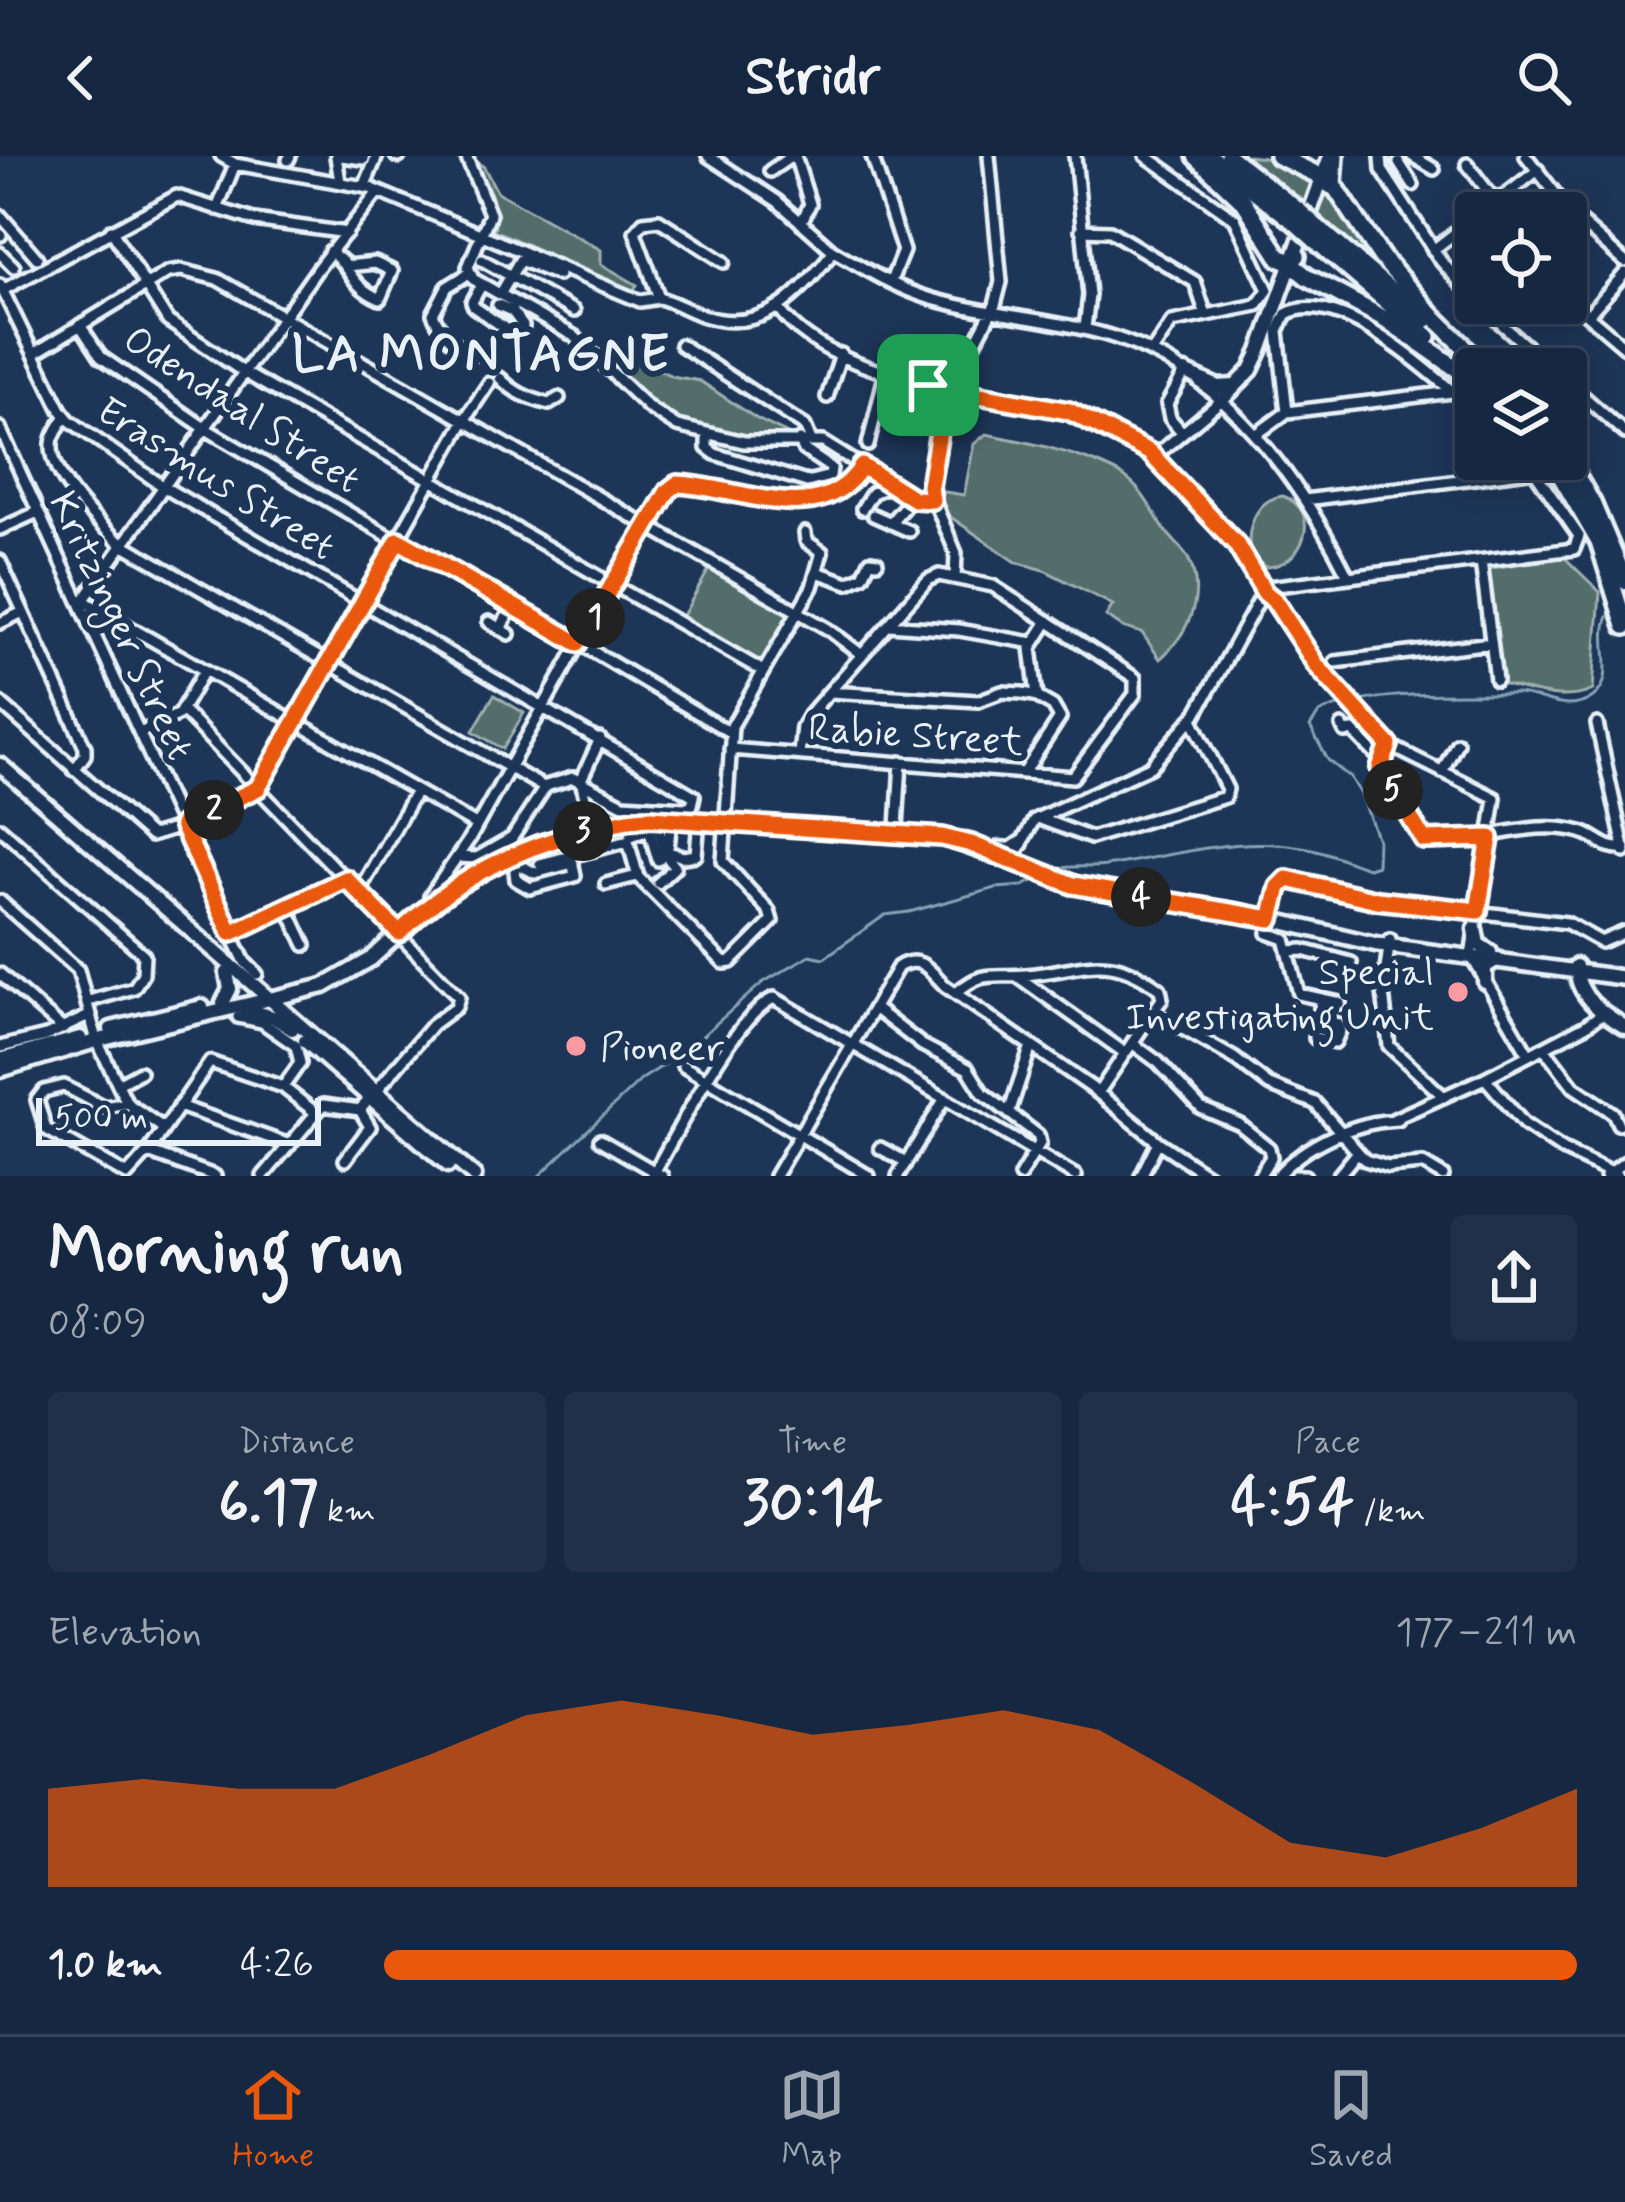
<!DOCTYPE html>
<html lang="en">
<head>
<meta charset="utf-8">
<style>
	body { margin:0; font-family:Mynerve,sans-serif; background:#1f3048; color:#f1f3f6; height:100vh; display:flex; flex-direction:column; font-size:45px; white-space:nowrap }
	* { box-sizing:border-box; margin:0 }
	p { font-size:39px; color:#9ea6b1 }
	.icon { flex:none; width:66px; height:66px; fill:none; stroke:currentColor; stroke-width:2; stroke-linecap:round; stroke-linejoin:round }
	.map { position:relative; height:1020px; overflow:hidden }
	.side { display:flex; flex-direction:column; background:#162841; flex:1 }
	.side>* { flex:none }
	.buttons { position:absolute; left:1455px; top:36px; display:grid; gap:24px }
	.buttons a { display:grid; place-items:center; width:132px; height:132px; border-radius:12px; background:#162841; box-shadow:0 6px 30px #0003,0 0 0 3px #35445a; font-size:60px }
	.scale { position:absolute; left:36px; bottom:30px; width:285px; box-sizing:border-box; padding-left:12px; border:6px solid #e8f1f8; border-top:0; font-size:33px; line-height:42px; white-space:nowrap; color:#e8f1f8; -webkit-text-stroke:9px #1d3557; paint-order:stroke }
	.pin { position:absolute; display:grid; place-items:center; width:102px; height:102px; color:#fff; margin:-51px; border-radius:24px; box-shadow:0 6px 18px #0006 }
	.km { position:absolute; width:60px; height:60px; margin:-30px; border-radius:50%; background:#222; color:#fff; font-size:33px; line-height:60px; text-align:center }
	.round { display:grid; place-items:center; flex:none; width:126px; height:126px; border-radius:12px; background:#1f3048 }
	.headline { display:flex; align-items:center; justify-content:space-between; height:204px; padding:0 48px }
	h1 { font-size:66px; font-weight:700; line-height:90px }
	.metrics { display:grid; grid-template-columns:repeat(3,1fr); gap:18px; height:204px; padding:12px 48px }
	.metrics div { display:grid; align-content:center; border-radius:12px; background:#1f3048; text-align:center }
	.metrics b { font-size:60px; font-weight:700 }
	.metrics small { font-size:33px; font-weight:400 }
	.metrics p { font-size:33px }
	.chart { height:336px; padding:24px 48px }
	.chart p { display:flex; justify-content:space-between }
	.chart svg { width:100%; height:216px; margin-top:12px; fill:#ea580c; opacity:.7 }
	ul { padding:0 48px; list-style:none; font-size:39px }
	li { display:grid; grid-template-columns:192px 144px 1fr; align-items:center; height:90px }
	li i { height:30px; border-radius:15px; background:#ea580c }
	header { display:flex; justify-content:space-between; align-items:center; height:156px; padding:0 48px; background:#162841; font-size:54px; font-weight:700 }
	.menu { display:flex; justify-content:space-around; align-items:center; height:168px; border-top:3px solid #35445a; background:#162841; font-size:33px; color:#9ea6b1 }
	.menu a { display:grid; justify-items:center; gap:6px }
	.menu .current { color:#ea580c }
	.map>svg:first-child { display:block }
</style>
</head>
<body>
<header><svg class="icon" aria-label="back" viewBox="0 0 24 24"><path d="M15 5l-7 7 7 7"/></svg>Stridr<svg class="icon" aria-label="search" viewBox="0 0 24 24"><circle cx="10" cy="10" r="6"/><path d="M15 15l6 6"/></svg></header>
<div class="map">
<svg width="1625" height="1020" viewBox="0 0 1625 1020">
	<rect width="100%" height="100%" fill="#1d3557"/>
	<filter id="ink" filterUnits="userSpaceOnUse"><feTurbulence type="fractalNoise" baseFrequency=".00833" numOctaves="2"/><feDisplacementMap in="SourceGraphic" scale="24" xChannelSelector="R" yChannelSelector="G"/><feConvolveMatrix kernelMatrix="1 2 1 2 8 2 1 2 1" color-interpolation-filters="sRGB"/></filter>
	<g filter="url(#ink)">
		<path fill="#536d6a" stroke="#9eafb1" stroke-width="3" d="M1237,0C1269,0 1292,5 1314,31L1306,54Z
			M472,2L484,11L497,36L601,94V108L637,129L632,136L494,74C501,47 485,26 472,2Z
			M1325,31L1412,145L1313,62Z
			M626,198L672,220L700,225L757,263L790,279C730,281 649,275 621,210Z
			M986,278C1028,286 1072,295 1112,314C1138,326 1146,344 1161,368C1168,381 1183,391 1189,404C1206,441 1188,478 1160,503L1142,477L1122,471L1106,460L1113,449L1044,414L1016,406L936,351L933,334L964,339L974,288Z
			M1283,340C1324,355 1303,412 1265,411L1251,399C1245,375 1255,343 1283,340Z
			M1564,401L1600,436L1593,534C1567,547 1532,536 1505,529L1500,520L1486,413Z
			M712,408L790,456L791,462L762,513L680,465Z
			M494,539L524,557L503,593L473,575Z"/>
		<g fill="none" stroke-linecap="round" stroke-linejoin="round">
			<path stroke="#85a2b5" stroke-width="3" d="M1051,716C1068,707 1087,713 1105,710C1175,700 1244,676 1316,694C1333,698 1351,707 1368,712L1377,709L1378,684L1361,638L1351,622L1328,604L1310,571L1319,557C1373,533 1454,539 1513,538C1540,537 1566,561 1593,541C1621,520 1592,479 1612,454
				M539,1020L642,923L683,897L762,827L810,799L824,802L885,759L909,756L996,732L1023,730L1043,720"/>
			<defs>
				<path id="minor" d="M221,0L235,8L370,32L640,145L659,142
					M336,0L340,26
					M341,0L364,3
					M396,0L399,1
					M466,0L490,58L468,111L473,123L574,180L649,252L677,270L744,286H823L914,343L932,345
					M708,0L777,45L831,93
					M795,0L810,48L801,67
					M872,0L903,95L891,125
					M1075,0L1089,139L1085,172
					M1146,0L1235,63L1268,134L1257,149L1172,166L1153,194
					M1381,0L1382,14L1441,105L1476,145
					M1412,0L1434,13
					M1526,0L1572,59L1625,106
					M288,4L290,0
					M1399,7L1413,29
					M1467,8L1496,46
					M770,15L792,0
					M364,31L377,0
					M217,53L235,8
					M1482,57L1538,14
					M0,59L37,102
					M111,74L168,165L245,217L763,515
					M1081,74L1110,75L1195,126L1206,159
					M0,78L1,79
					M832,94C863,112 897,133 932,143C1020,168 1108,161 1186,217
					M1433,94L1476,61
					M330,95C351,110 348,129 380,143L392,115L375,107L348,110L339,102
					M0,97L14,111
					M482,104L574,155
					M724,106L659,64L643,66L635,76L659,142C675,146 689,155 704,160C762,179 799,139 831,98
					M468,118L447,131L433,158C441,178 458,194 479,198
					M482,128L472,146L474,151L509,175L522,176L523,170L512,155L498,149
					M0,129L61,254L69,264L164,331L694,640L692,649L685,652L623,648L573,622L546,630L512,682L477,702L457,701
					M3,134L177,40L254,64L347,77
					M501,137L520,104L558,119
					M1566,141L1625,191
					M1478,147L1552,213
					M779,153C814,201 892,221 946,233
					M1588,159L1625,117
					M80,169L101,201L206,273L576,490
					M681,189L805,270L811,284
					M35,197L168,116L181,114L217,123L828,473L862,499
					M500,222C514,237 530,243 549,248L559,242
					M1566,225L1625,277
					M1199,226C1265,277 1311,347 1348,420
					M952,231L1071,255L1149,296L1236,388L1267,431
					M952,231L995,149L1001,126L989,0
					M947,233L930,335L956,397L955,422
					M827,241L841,198
					M1287,256L1278,175L1286,158C1341,129 1435,223 1476,255
					M65,261C61,268 52,279 52,288C50,320 97,366 119,386L545,632
					M0,272L231,777L245,806L257,818
					M1181,275L1170,262L1167,248L1185,216
					M1257,278L1287,256L1452,236
					M707,279V292L715,298L807,326L830,320L831,312L803,293L800,284
					M868,289L885,219
					M1155,300L1222,244
					M1305,344L1536,314
					M862,353L872,337L891,329
					M873,359L909,375
					M890,367L912,342
					M0,373L38,356
					M0,405L85,591V599L74,614
					M1481,405L1496,524
					M817,416L848,427L863,420L870,405L877,406
					M1268,431L1574,393L1579,380L1526,303
					M1267,438L1317,510L1389,589L1495,642L1471,800L1529,899
					M84,445L476,669
					M81,448L318,112L378,36
					M489,466L509,478
					M0,467L23,456
					M889,469L959,474L1033,487
					M500,473L512,451
					M579,486L671,332L684,328C743,336 823,372 861,310
					M582,489L731,577
					M1335,506L1491,487
					M830,536L978,545L1002,536L1022,537L1034,539L1053,550L1060,562L1026,614
					M1037,540L1031,492L1048,465
					M0,547L151,680L174,673L258,632L467,260L489,227
					M182,554L459,841L456,851L432,869L360,954L323,949L263,1020
					M1597,568L1625,696
					M1342,570L1345,576L1353,575L1381,604
					M140,577L179,558L204,515
					M1389,589L1380,606V613L1425,685C1476,690 1532,661 1581,676C1599,681 1603,694 1625,692
					M730,593L1073,621
					M799,598L802,571L809,559L928,424L939,419L993,430L1135,522V538L1073,621
					M1442,616L1457,587
					M1038,662L1091,682L1225,641L1227,633L1192,563
					M897,671L901,606
					M0,672L144,799L143,818L134,832L89,845
					M631,680L657,671H658L665,696L658,704L649,673
					M628,685L638,721L724,807L731,806L772,765L769,755L723,705L732,570L812,431L822,396L806,385L805,377
					M596,692L581,624L600,583
					M669,696L683,701L696,699L699,664
					M1012,705L1034,664L1150,611L1196,558L1264,435
					M514,706L516,724L530,732L575,720L571,699
					M514,706L535,717L573,707
					M540,708L628,685
					M658,727L675,711L667,701L671,663
					M606,728L637,720
					M359,735L415,637
					M430,740L470,682L577,491
					M0,745L78,814L97,885L127,947L163,972
					M287,751L305,789
					M231,777L347,723
					M1390,783L1383,836L1389,890L1444,941
					M1288,795L1303,794L1351,807
					M0,818L63,873
					M1017,820L1125,897
					M956,837C984,813 992,822 1026,819C1084,814 1106,793 1160,833L1162,843L1098,937
					M1340,847L1299,838L1285,783L1268,777L1279,731L1285,723L1377,744L1567,767L1601,786L1625,776
					M874,852L922,889L968,913L983,937L1038,979L1040,987L1020,1020
					M1153,856L1234,902L1269,929L1315,947L1365,1004L1388,1011L1423,1008L1443,1020
					M238,861L262,866L296,890L300,907L283,931
					M1315,882L1335,886L1340,875L1338,868L1319,862L1321,843
					M1132,887L1158,906L1201,952L1239,968L1269,992L1271,1001L1259,1020
					M0,891L46,880L91,859
					M1544,892L1574,931L1613,957L1618,968
					M683,910L869,1020
					M1485,922L1524,968L1563,994L1618,1020
					M118,928L140,916
					M127,947L104,951L64,930L44,935L37,944L46,973L127,1019L148,996L210,906L283,931L316,957
					M179,950L290,989
					M1009,957L1031,890
					M1394,963L1485,922L1585,870L1603,857
					M600,984L662,1020
					M880,992L906,1006
					M148,996L215,1020
					M345,1004L370,971L360,954
					M652,1020C677,978 733,861 774,842L1076,1020
					M775,1020L898,811C921,797 931,816 945,830L1092,932L1158,986L1209,1020
					M898,1020L945,942
					M1141,1020L1158,986
					M1277,1020C1305,988 1356,965 1398,964
					M1295,1020H1305
					M1338,1020L1357,997
					M1606,1020L1625,1006"/>
				<path id="major" d="M1185,216L1218,231L1234,230
					M1222,244L1251,214L1260,195L1330,0
					M0,609L474,1020
					M999,693L1011,694L1021,687
					M1475,773L1478,788L1490,796
					M1576,810C1577,841 1601,856 1625,871
					M1485,826V811L1498,803
					M223,847L230,833L227,817
					M244,853L273,861L292,873
					M111,873L202,851
					M305,885L448,1009
					M0,904L80,882
					M0,914L99,884L324,830L371,803L440,740L488,709L539,687L638,662L942,681L1089,733L1240,756L1375,788L1625,822"/>
				<path id="highway" d="M1196,0L1244,46L1280,102L1290,105L1297,100
					M1228,0L1300,56
					M1278,0L1316,18L1331,30
					M1335,0L1333,28L1382,102L1431,158L1487,213
					M1212,2L1295,66
					M1318,72L1425,164
					M1314,83L1428,181
					M1290,107L1307,121L1387,164L1476,226
					M1566,302L1592,347L1625,425
					M1551,303L1599,386L1625,470"/>
			</defs>
			<use href="#minor" stroke="#e8f1f8" stroke-width="18"/>
			<use href="#major" stroke="#e8f1f8" stroke-width="21"/>
			<use href="#highway" stroke="#e8f1f8" stroke-width="24"/>
			<use href="#minor" stroke="#1d3557" stroke-width="9"/>
			<use href="#major" stroke="#1d3557" stroke-width="12"/>
			<use href="#highway" stroke="#1d3557" stroke-width="15"/>
			<defs>
				<path id="highway-bridge" d="M1300,56L1318,72
					M1295,66L1314,83"/>
			</defs>
			<use href="#highway-bridge" stroke="#e8f1f8" stroke-width="24" stroke-linecap="butt"/>
			<use href="#highway-bridge" stroke="#1d3557" stroke-width="15"/>
		</g>
	</g>
	<g fill="none" stroke-linecap="round" stroke-linejoin="round" filter="url(#ink)">
		<defs>
			<path id="route" d="M928,229H949L951,234L1069,255L1149,296L1236,388L1265,437L1274,444L1317,510L1389,589L1380,613L1424,684L1490,682L1478,755L1377,744L1287,723L1279,731L1271,763L1073,729L971,688L942,681L651,662C626,662 602,670 578,677C507,696 452,726 399,777L346,723L231,777L182,669L258,632L398,384L578,487L668,335L677,328C739,330 820,376 862,310L914,343L932,344L930,330L946,233Z"/>
		</defs>
		<use href="#route" stroke="#fff" stroke-width="24"/>
		<use href="#route" stroke="#ea580c" stroke-width="15"/>
	</g>
	<g fill="#ff9aa2" stroke="#1d3557" stroke-width="4.5">
		<circle cx="1458" cy="836" r="12"/>
		<circle cx="576" cy="890" r="12"/>
	</g>
	<g text-anchor="middle" stroke-width="12" stroke-linejoin="round" paint-order="stroke">
		<g font-size="39" fill="#e8f1f8" stroke="#1d3557">
			<text transform="translate(243 252) rotate(33)" y="14">Odendaal Street</text>
			<text transform="translate(217 321) rotate(32)" y="14">Erasmus Street</text>
			<text transform="translate(123 469) rotate(65)" y="14">Kritzinger Street</text>
			<text transform="translate(916 577) rotate(4)" y="14">Rabie Street</text>
		</g>
		<g font-size="39" fill="#e8f1f8" stroke="#1d3557" text-anchor="end">
			<text x="1434" y="828">Special<tspan x="1434" dy="45">Investigating Unit</tspan></text>
			<text x="600" y="904" text-anchor="start">Pioneer</text>
		</g>
		<g font-size="51" font-weight="bold" letter-spacing="3" fill="#e8f1f8" stroke="#1d3557">
			<text x="482" y="214">LA MONTAGNE</text>
		</g>
	</g>
</svg>
<div class="buttons">
<a><svg class="icon" aria-label="locate" viewBox="0 0 24 24"><circle cx="12" cy="12" r="6"/><path d="M12 2v4M12 18v4M2 12h4M18 12h4"/></svg></a>
<a><svg class="icon" aria-label="layers" viewBox="0 0 24 24"><path d="M12 4l9 5-9 5-9-5zM3 14l9 5 9-5"/></svg></a>
</div>
<div class="scale">500 m</div>
<div class="pin" style="left:928px;top:229px;background:#1e9e55"><svg class="icon" aria-label="arrive" viewBox="0 0 24 24"><path d="M6 21V4h12l-3 4 3 4H6"/></svg></div>
<b class="km" style="left:595px;top:462px">1</b>
<b class="km" style="left:214px;top:654px">2</b>
<b class="km" style="left:583px;top:675px">3</b>
<b class="km" style="left:1141px;top:741px">4</b>
<b class="km" style="left:1393px;top:634px">5</b>
</div>
<section class="side">
<div class="headline"><div><h1>Morning run</h1><p>08:09</p></div><a class="round"><svg class="icon" aria-label="share" viewBox="0 0 24 24"><path d="M12 15V3M7 8l5-5 5 5M5 13v7h14v-7"/></svg></a></div>
<div class="metrics">
<div><p>Distance</p><b>6.17<small> km</small></b></div>
<div><p>Time</p><b>30:14</b></div>
<div><p>Pace</p><b>4:54<small> /km</small></b></div>
</div>
<div class="chart"><p><span>Elevation</span>177–211 m</p>
<svg viewBox="0 0 160 44" preserveAspectRatio="none"><path d="M0 44V24L10 22L20 24L30 24L40 17L50 9L60 6L70 9L80 13L90 11L100 8L110 12L120 23L130 35L140 38L150 32L160 24V44z"/></svg>
</div>
<ul>
<li><b>1.0 km</b>4:26<i style="width:100%"></i></li>
</ul>
</section>
<nav class="menu">
<a class="current"><svg class="icon" aria-label="home" viewBox="0 0 24 24"><path d="M3 11l9-7 9 7M6 9v11h12V9"/></svg>Home</a>
<a><svg class="icon" aria-label="map" viewBox="0 0 24 24"><path d="M3 6l6-2 6 2 6-2v14l-6 2-6-2-6 2zM9 4v14M15 6v14"/></svg>Map</a>
<a><svg class="icon" aria-label="saved" viewBox="0 0 24 24"><path d="M7 4h10v16l-5-4-5 4z"/></svg>Saved</a>
</nav>
</body>
</html>
